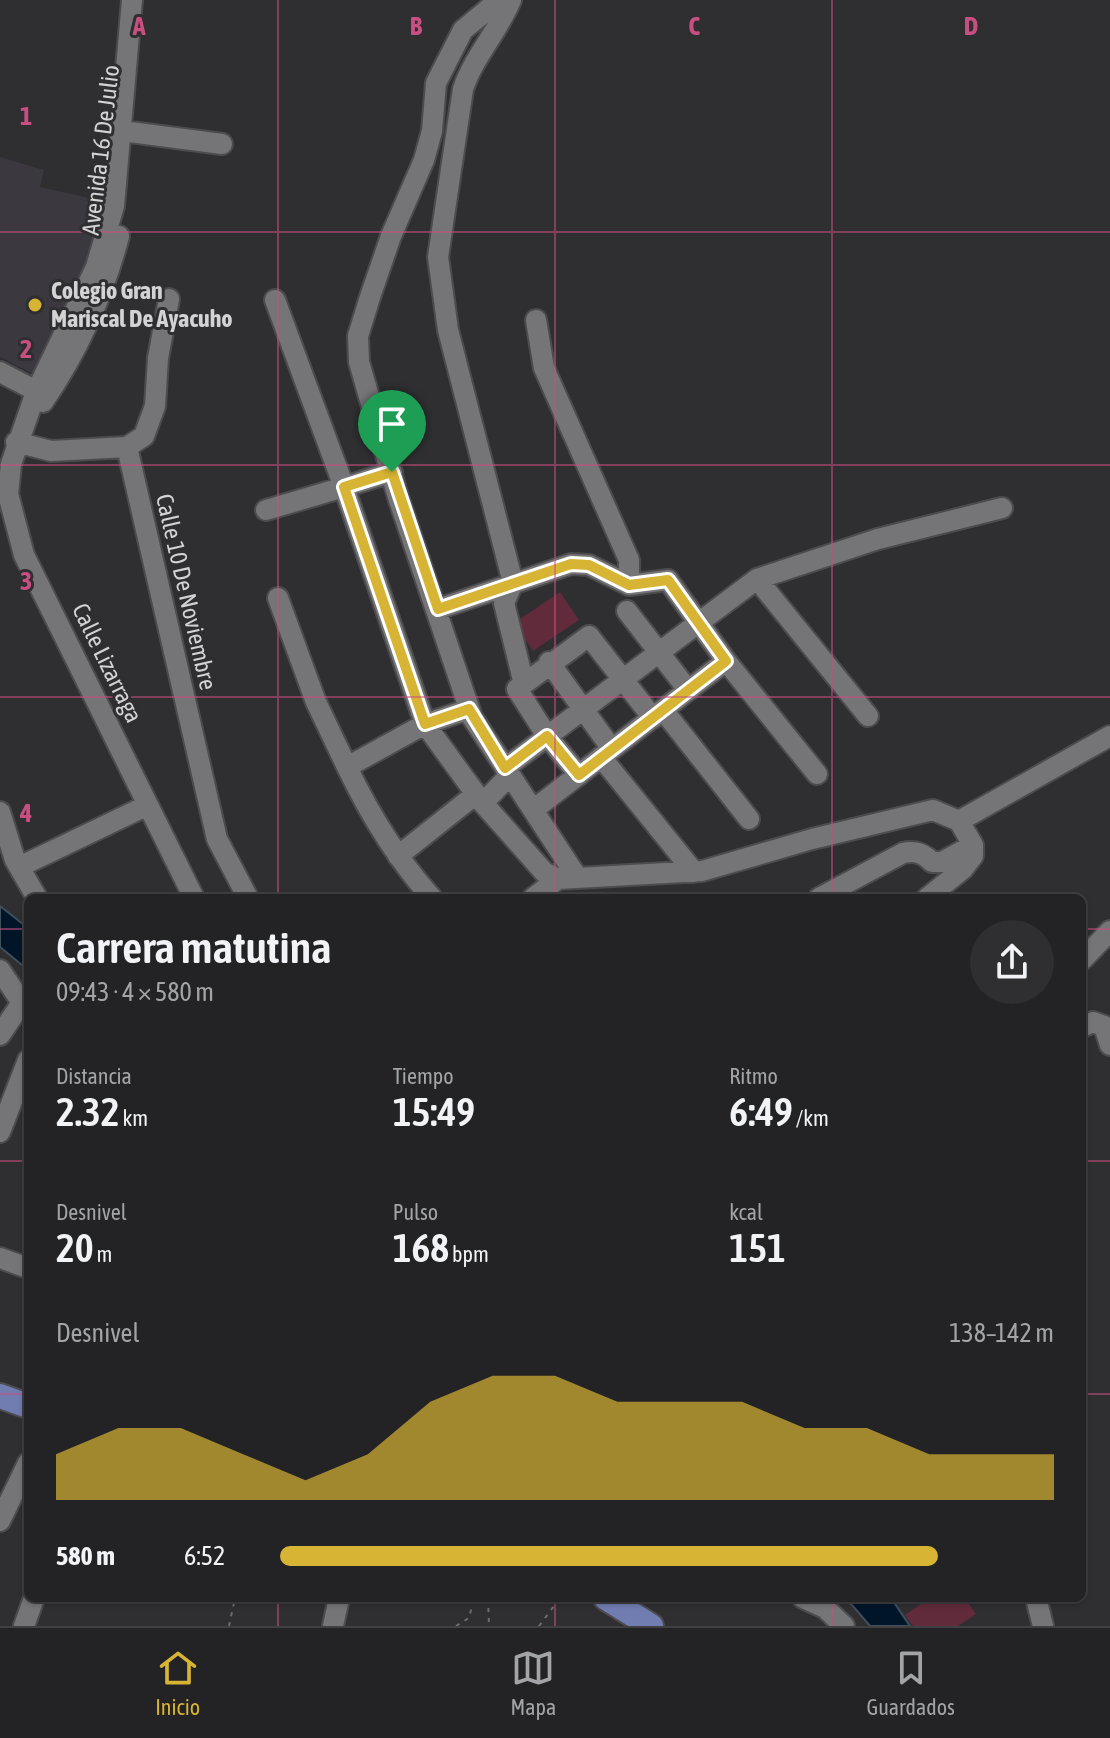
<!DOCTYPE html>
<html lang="es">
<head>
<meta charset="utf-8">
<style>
	body { margin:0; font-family:"Asap Condensed",sans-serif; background:#2f2f32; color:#f1f3f6; height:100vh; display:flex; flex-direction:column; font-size:30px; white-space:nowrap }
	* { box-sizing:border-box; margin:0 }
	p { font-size:26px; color:#a3a4a7 }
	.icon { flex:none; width:44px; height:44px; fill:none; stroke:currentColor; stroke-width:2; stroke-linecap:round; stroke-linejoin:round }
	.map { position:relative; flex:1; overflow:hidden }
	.panel { position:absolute; left:24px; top:894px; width:1062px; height:708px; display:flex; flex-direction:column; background:#232225; border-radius:12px; box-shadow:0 2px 6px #0004,0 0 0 2px #403f42 }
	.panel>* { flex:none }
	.pin { position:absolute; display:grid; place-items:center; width:68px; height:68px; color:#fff; margin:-82px -34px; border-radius:50% 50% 50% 0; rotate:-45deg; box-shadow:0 0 8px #0007 }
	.pin .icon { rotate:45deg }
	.round { display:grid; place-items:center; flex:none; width:84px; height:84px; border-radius:42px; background:#2f2f32 }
	.head { display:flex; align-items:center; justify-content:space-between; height:136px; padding:0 32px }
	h1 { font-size:44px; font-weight:600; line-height:60px }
	.stats { display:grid; grid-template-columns:repeat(3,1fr); gap:12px; height:136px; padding:8px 32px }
	.stats div { display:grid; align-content:center }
	.stats b { font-size:40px; font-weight:600 }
	.stats small { font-size:22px; font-weight:400 }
	.stats p { font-size:22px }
	.chart { height:224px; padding:16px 32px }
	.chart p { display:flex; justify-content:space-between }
	.chart svg { width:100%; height:144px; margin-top:8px; fill:#d7b434; opacity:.7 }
	ul { padding:0 32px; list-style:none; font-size:26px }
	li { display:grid; grid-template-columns:128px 96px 1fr; align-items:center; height:60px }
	li i { height:20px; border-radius:10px; background:#d7b434 }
	.dock { display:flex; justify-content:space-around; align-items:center; height:112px; border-top:2px solid #403f42; background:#232225; font-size:22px; color:#a3a4a7 }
	.dock a { display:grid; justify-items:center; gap:4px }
	.dock .current { color:#d7b434 }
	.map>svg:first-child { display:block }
</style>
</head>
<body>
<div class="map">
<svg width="1110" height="1626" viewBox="0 0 1110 1626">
	<rect width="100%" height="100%" fill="#2f2e31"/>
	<path fill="#3b3840" d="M0,157L44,170L40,187L111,203L96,253L35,375L0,357Z"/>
	<path fill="#612b3b" d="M560,592L579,620L533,651L514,623Z
		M930,1598H965L976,1614L958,1626H913L905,1615Z"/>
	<path fill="#001628" stroke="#3f4f5c" stroke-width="2" d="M0,906L28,928V970L0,947Z
		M840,1598H891L910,1626H870L852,1605Z"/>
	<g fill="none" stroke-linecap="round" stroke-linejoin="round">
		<defs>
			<path id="minor" d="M132,0L114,206L96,267L36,392L11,464L8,494L24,555L194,898
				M499,0L463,30L436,83L432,131L424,160L391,236L370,297L358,336L359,362L398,497L472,717L577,877
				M511,0C498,32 474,56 463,89L438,257L448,330L513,583L504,603L524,684
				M130,132L222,144
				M169,299L158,358L155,406L144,436L127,447L217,839L248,898
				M275,300L344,487L392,472
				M536,320L544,368L629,560V585
				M0,372L46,396
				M43,402C77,353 104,294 119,236
				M16,442L51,451L127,447
				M266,510L344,487L425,724L481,801L544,872L558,879L702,871L812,839L933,810L959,821L973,845V856L963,869L927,898
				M757,579L868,716
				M278,598L316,702L347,767L425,724L469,709
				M438,609L571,564L589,565L629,585L668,580L726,661L533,810
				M627,611L688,690
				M726,661L817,774
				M549,662L612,749
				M663,710L749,819
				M601,757L694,872
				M347,767C370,815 396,858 432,898
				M505,768L757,579L878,539L1002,508
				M579,775L547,736L517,689L589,636L653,718
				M483,803L510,775
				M0,812L15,860L37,898
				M959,821L1110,736
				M398,856L476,794
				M19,867L146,806
				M533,898L558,879
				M819,898L903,853C915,850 923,853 932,862H942L973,845
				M1082,960L1110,931
				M0,970L28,1012
				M1082,1027L1093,1022L1104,1026L1110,1045
				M0,1035L27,995
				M0,1132L28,1060
				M0,1258L28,1268
				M0,1521L28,1463
				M803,1598L825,1608L844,1626
				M1036,1598L1043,1626
				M24,1626L34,1598
				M333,1626L339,1598"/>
			<path id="major" d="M0,1396L28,1406
				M606,1598L651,1626"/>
		</defs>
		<use href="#minor" stroke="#4c4b4e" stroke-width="24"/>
		<use href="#major" stroke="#4c4b4e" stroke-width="28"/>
		<path stroke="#6d6c6f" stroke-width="2" stroke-dasharray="4 6" stroke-linecap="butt" d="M488,1598L489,1626
			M229,1626L235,1598
			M456,1626L469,1618L474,1598
			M539,1626L560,1598"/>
		<use href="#minor" stroke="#757477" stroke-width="20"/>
		<use href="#major" stroke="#717cb1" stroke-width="24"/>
	</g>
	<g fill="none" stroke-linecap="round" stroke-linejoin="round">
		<defs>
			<path id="route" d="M392,472L438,609L571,564L589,565L629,585L668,580L726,661L579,775L547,736L505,768L469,709L425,724L344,487Z"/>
		</defs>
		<use href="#route" stroke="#fff" stroke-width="16"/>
		<use href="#route" stroke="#d7b434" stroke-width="10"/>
	</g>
	<path fill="none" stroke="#c75080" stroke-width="2" stroke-opacity="0.55" d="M278,0V898M555,0V898M832,0V898M0,232H1110M0,465H1110M0,697H1110M0,929H28M1082,929H1110M0,1161H28M1082,1161H1110M0,1394H28M1082,1394H1110M278,1598V1626M555,1598V1626M832,1598V1626"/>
	<circle fill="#d7b434" stroke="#2f2e31" stroke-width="3" cx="35" cy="305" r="8"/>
	<g text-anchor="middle" stroke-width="6" stroke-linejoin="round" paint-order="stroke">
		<g font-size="24" fill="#d3d3d5" stroke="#2f2e31">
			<text transform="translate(101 150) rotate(-83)" y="8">Avenida 16 De Julio</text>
			<text transform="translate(186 592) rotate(77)" y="8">Calle 10 De Noviembre</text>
			<text transform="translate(107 663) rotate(64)" y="8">Calle Lizarraga</text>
		</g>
		<g font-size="24" font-weight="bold" fill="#d3d3d5" stroke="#2f2e31" text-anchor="start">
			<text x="51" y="299">Colegio Gran<tspan x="51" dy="28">Mariscal De Ayacuho</tspan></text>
		</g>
	</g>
	<g font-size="26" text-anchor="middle" font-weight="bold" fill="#c75080" stroke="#2f2e31" stroke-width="6" stroke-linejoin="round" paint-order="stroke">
		<text x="139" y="35">A</text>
		<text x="416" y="35">B</text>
		<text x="694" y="35">C</text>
		<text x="971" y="35">D</text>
		<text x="26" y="125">1</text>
		<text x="26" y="358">2</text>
		<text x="26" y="590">3</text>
		<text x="26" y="822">4</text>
	</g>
</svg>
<div class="pin" style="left:392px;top:472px;background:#1e9e55"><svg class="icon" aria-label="arrive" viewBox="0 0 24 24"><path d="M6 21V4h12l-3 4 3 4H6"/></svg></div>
<section class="panel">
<div class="head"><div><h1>Carrera matutina</h1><p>09:43 · 4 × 580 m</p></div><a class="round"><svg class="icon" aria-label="share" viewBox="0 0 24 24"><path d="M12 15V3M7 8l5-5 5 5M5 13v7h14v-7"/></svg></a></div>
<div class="stats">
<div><p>Distancia</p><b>2.32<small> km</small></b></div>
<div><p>Tiempo</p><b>15:49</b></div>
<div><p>Ritmo</p><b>6:49<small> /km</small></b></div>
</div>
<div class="stats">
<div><p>Desnivel</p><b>20<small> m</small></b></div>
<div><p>Pulso</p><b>168<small> bpm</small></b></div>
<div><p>kcal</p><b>151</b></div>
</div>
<div class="chart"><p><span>Desnivel</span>138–142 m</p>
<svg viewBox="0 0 160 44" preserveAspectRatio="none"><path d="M0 44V30L10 22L20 22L30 30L40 38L50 30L60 14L70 6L80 6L90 14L100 14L110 14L120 22L130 22L140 30L150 30L160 30V44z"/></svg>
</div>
<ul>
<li><b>580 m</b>6:52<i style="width:85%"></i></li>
</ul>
</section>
</div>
<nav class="dock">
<a class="current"><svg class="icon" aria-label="home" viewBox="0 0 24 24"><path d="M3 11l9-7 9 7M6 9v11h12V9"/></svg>Inicio</a>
<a><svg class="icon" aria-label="map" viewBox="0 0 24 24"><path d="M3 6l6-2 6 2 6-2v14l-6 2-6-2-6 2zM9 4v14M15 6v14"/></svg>Mapa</a>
<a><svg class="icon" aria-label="saved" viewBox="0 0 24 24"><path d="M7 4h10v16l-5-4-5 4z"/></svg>Guardados</a>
</nav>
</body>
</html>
